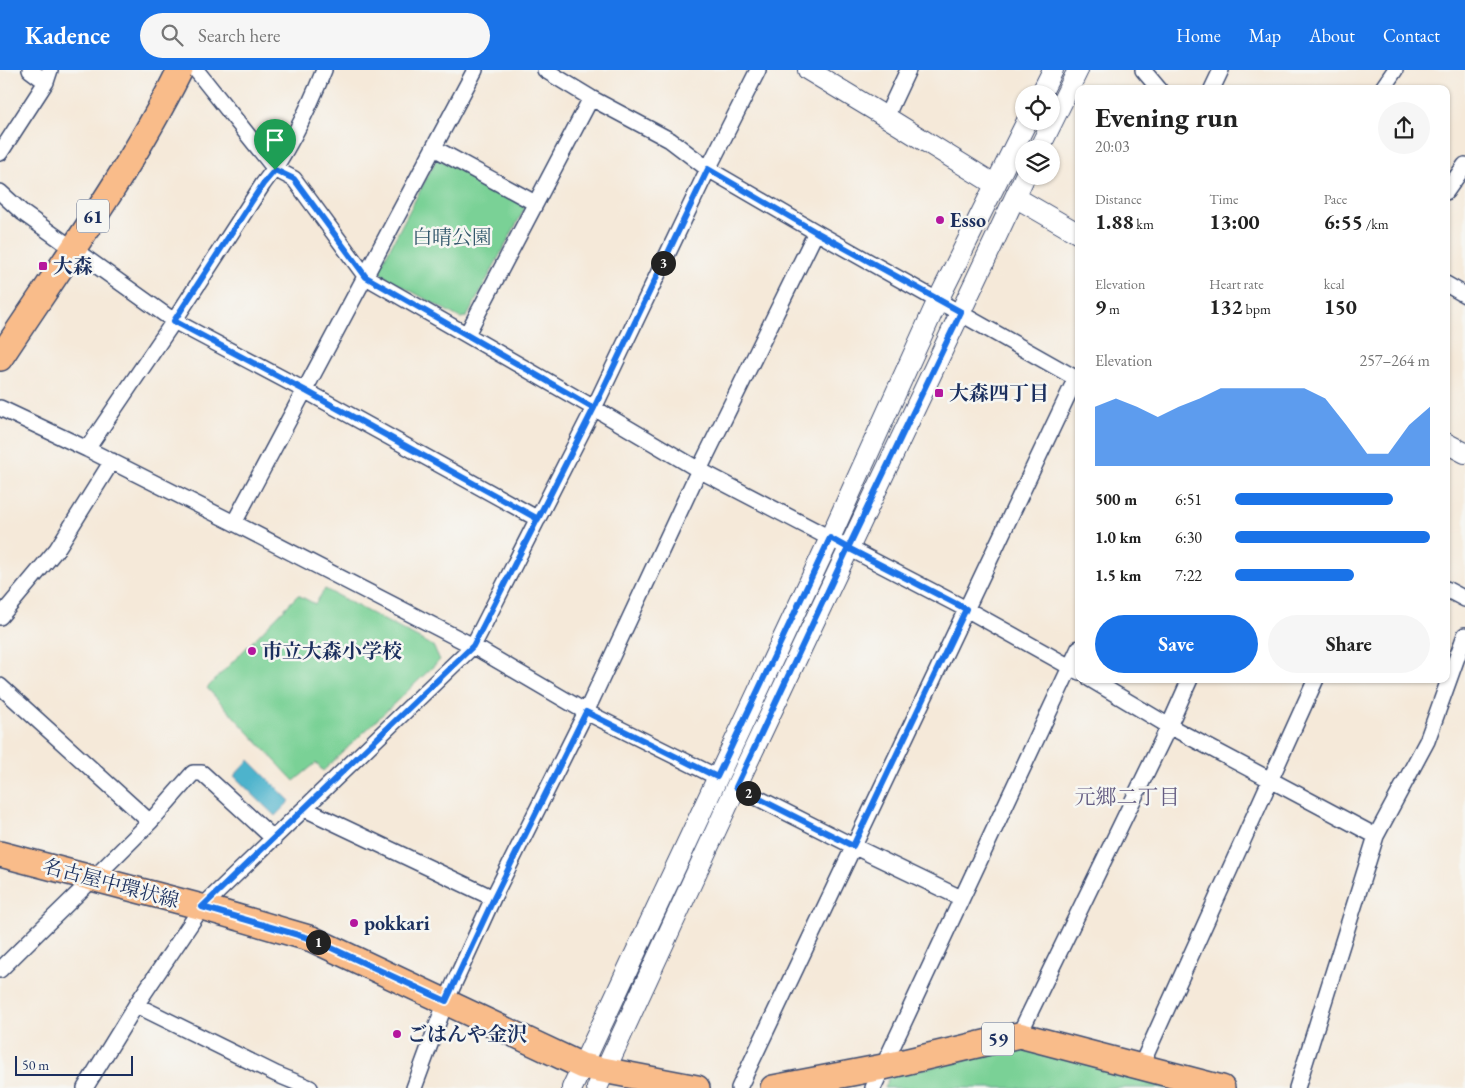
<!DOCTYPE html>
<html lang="en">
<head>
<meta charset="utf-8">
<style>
	body { margin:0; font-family:"EB Garamond","Noto Serif JP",serif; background:#f6f6f6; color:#222; height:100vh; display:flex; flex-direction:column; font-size:19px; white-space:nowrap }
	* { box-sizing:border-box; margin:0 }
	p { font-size:16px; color:#767676 }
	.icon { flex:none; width:28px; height:28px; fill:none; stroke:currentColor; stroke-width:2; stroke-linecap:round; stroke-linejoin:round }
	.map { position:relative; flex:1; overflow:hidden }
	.panel { position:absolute; left:1075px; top:15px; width:375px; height:598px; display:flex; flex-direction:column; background:#fff; border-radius:10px; box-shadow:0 1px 4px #0004 }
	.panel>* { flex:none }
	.controls { position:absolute; left:1015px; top:15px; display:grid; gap:10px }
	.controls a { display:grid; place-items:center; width:45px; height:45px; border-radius:50%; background:#fff; box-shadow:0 1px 4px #0004; font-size:25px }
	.scale { position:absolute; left:15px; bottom:12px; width:118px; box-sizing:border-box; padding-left:5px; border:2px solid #1b2f5e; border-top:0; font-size:14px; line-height:18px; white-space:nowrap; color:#1b2f5e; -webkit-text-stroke:4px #f6f6f2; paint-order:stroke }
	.pin { position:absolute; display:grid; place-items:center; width:42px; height:42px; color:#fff; margin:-51px -21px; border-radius:50% 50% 50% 0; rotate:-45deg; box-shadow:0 0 5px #0007 }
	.pin .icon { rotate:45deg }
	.km { position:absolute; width:25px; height:25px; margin:-12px; border-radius:50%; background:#222; color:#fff; font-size:14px; line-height:25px; text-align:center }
	.round { display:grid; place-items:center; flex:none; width:52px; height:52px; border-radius:26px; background:#f6f6f6 }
	.overview { display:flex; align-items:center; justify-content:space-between; height:85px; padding:0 20px }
	h1 { font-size:28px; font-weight:700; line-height:38px }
	.metrics { display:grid; grid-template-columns:repeat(3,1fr); gap:8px; height:85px; padding:5px 20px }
	.metrics div { display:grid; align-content:center }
	.metrics b { font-size:21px; font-weight:700 }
	.metrics small { font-size:14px; font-weight:400 }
	.metrics p { font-size:14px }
	.chart { height:140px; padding:10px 20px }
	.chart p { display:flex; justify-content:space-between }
	.chart svg { width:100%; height:90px; margin-top:5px; fill:#1a73e8; opacity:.7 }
	.action { display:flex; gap:10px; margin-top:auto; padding:10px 20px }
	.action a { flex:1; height:58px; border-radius:30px; background:#1a73e8; color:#fff; font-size:20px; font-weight:700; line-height:58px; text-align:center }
	.action a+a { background:#f6f6f6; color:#222 }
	ul { padding:0 20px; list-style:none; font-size:16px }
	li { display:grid; grid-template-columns:80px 60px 1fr; align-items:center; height:38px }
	li i { height:12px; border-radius:6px; background:#1a73e8 }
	header { display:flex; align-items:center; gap:30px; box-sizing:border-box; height:70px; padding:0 25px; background:#1a73e8; color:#fff }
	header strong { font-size:24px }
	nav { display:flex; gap:28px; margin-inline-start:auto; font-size:18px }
	.search { width:350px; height:45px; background:#f6f6f6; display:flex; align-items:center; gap:12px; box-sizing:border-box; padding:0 18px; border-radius:28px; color:#767676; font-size:19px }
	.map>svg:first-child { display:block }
</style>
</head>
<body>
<header>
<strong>Kadence</strong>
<div class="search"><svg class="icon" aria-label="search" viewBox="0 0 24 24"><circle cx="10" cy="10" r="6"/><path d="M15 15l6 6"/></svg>Search here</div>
<nav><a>Home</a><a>Map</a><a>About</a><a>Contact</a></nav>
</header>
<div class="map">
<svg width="1465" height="1018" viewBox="0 0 1465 1018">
	<rect width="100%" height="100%" fill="#f6f6f2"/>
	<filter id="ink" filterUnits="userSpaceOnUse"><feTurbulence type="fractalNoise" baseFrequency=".02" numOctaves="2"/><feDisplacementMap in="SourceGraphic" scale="10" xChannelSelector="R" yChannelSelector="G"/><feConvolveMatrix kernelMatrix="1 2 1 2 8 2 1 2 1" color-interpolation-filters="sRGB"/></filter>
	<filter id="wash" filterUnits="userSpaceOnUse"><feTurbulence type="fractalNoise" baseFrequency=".0096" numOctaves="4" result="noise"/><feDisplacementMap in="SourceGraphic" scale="20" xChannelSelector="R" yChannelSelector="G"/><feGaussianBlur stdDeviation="1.12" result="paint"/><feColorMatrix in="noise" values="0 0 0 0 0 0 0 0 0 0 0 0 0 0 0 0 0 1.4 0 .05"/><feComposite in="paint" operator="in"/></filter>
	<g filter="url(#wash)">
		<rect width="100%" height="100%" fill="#f5e9d9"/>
		<path fill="#7ad196" stroke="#4a807a" d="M437,88L526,136L467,247L460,248L382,205L379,199Z
			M325,519L433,576L440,590L323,701L316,693L294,711L207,618L298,525L315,534Z
			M1018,979L1030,980L1183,1018H884L888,1009L893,1005Z"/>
		<path fill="#4db3cc" stroke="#347195" d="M249,690L290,731L275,746L234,706Z"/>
	</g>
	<g filter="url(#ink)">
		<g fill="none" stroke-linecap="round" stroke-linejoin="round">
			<defs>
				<path id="minor" d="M30,0L46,12
					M196,0L275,99L294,109L366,207L594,338L699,400L966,539L1079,602
					M545,0L591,28L670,70L708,99L816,162L1079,310
					M1143,0L1159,19
					M1212,19L1221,0
					M1382,19L1395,0
					M886,47L908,0
					M434,78L535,133
					M0,83L46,12L50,0
					M0,122L23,143L174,251L306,321L538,449
					M1446,122L1465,95
					M1446,214L1465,225
					M467,264L591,28
					M0,338L87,379L234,453L473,576L586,642L717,707
					M87,379L174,251L263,114C289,81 308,40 324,0
					M234,453L475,0
					M1446,519L1465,529
					M0,547L57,479L112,391
					M1090,609L1169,656L1376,766
					M0,616L150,752C101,802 50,850 0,900
					M736,717L853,776L961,828
					M305,739L493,828
					M150,752L193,703H202L274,769
					M136,935L276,1004L310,1018
					M1019,965L1169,656L1190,609
					M1140,998L1316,609
					M85,1018L136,935L202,837L473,576L594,338L708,99L758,0
					M414,1018L446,931L493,828L586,642L699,400L816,162
					M739,1018L1076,308
					M873,1018L1079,578
					M1297,1018L1376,766L1427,671L1465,565"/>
				<path id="tertiary" d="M808,0L886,47L994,114
					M1041,24L1053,0
					M1039,79L1078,0
					M1015,127L1079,164
					M1446,373L1465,383
					M572,1018L830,468L938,230L1027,51
					M597,1018L736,717L1025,106"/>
				<path id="primary" d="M0,288C62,194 130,101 180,0
					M0,784L202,837L312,869L582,996L697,1018
					M773,1018L883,997L1019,965L1222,1018"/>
			</defs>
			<use href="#minor" stroke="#3c4b70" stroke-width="18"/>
			<use href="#tertiary" stroke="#3c4b70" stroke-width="22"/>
			<use href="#primary" stroke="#3c4b70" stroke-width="28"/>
			<use href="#minor" stroke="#fff" stroke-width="15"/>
			<use href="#tertiary" stroke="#fff" stroke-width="20"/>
			<use href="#primary" stroke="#f9bc8a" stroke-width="25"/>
		</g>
	</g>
	<g fill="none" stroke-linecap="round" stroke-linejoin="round" filter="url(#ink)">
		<defs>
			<path id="route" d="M275,100L294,109L366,207L594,338L473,576L202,837L312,869L446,931L494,828L586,642L717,707L830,468L848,478L736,717L853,776L966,539L848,478L961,242L816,162L708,99L594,338L538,449L306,321L174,251L263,114L275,100"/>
		</defs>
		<use href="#route" stroke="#fff" stroke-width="10"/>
		<use href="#route" stroke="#1a73e8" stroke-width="6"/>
	</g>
	<g fill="#b5179e" stroke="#f6f6f2" stroke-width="2">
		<circle cx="940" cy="150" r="5"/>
		<rect x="38" y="191" width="10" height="10" rx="2.5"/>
		<rect x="934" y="318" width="10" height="10" rx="2.5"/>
		<circle cx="252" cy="581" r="5"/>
		<circle cx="354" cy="853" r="5"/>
		<circle cx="397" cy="964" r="5"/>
	</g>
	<g text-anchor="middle" stroke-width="5" stroke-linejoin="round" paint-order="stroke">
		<g fill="#f6f6f2" stroke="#5d6b8a" stroke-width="1">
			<rect x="77" y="129.5" width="32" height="33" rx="4"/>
			<rect x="982" y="952.5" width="32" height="33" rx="4"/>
		</g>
		<g font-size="19" font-weight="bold" fill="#1b2f5e">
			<text x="93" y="153">61</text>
			<text x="998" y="976">59</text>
		</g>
		<g font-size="20" font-weight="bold" fill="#1b2f5e" stroke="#f6f6f2" text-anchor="start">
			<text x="950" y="157">Esso</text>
			<text x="53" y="203">大森</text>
			<text x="949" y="330">大森四丁目</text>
			<text x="262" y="588">市立大森小学校</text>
			<text x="364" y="860">pokkari</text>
			<text x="407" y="971">ごはんや金沢</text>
		</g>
		<g font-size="20" fill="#33586c" stroke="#f6f6f2">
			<text x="452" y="174">白晴公園</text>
		</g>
		<g font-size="20" fill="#1b2f5e" stroke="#f6f6f2">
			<text transform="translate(111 813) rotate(15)" y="7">名古屋中環状線</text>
		</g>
		<g font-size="21" fill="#645c82" stroke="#f6f6f2">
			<text x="1127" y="734">元郷二丁目</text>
		</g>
	</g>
</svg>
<div class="controls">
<a><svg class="icon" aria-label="locate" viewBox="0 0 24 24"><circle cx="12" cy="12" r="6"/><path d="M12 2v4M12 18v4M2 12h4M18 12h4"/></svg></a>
<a><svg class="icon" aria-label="layers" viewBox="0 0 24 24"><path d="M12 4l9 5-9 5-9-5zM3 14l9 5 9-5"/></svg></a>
</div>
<div class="scale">50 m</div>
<div class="pin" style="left:275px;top:100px;background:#1e9e55"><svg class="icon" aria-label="arrive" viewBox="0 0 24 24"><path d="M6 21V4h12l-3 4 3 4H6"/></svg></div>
<b class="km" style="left:318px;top:872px">1</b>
<b class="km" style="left:748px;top:723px">2</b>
<b class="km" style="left:663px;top:193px">3</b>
<section class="panel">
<div class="overview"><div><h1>Evening run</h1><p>20:03</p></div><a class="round"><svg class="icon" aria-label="share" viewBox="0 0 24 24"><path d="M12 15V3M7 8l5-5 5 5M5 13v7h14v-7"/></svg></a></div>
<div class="metrics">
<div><p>Distance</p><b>1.88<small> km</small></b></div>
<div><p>Time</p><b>13:00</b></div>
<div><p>Pace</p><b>6:55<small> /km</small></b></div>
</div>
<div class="metrics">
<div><p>Elevation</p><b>9<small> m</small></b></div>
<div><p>Heart rate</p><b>132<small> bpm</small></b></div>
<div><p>kcal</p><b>150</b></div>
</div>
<div class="chart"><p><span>Elevation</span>257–264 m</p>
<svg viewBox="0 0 160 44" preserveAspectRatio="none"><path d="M0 44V15L10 11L20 15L30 20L40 15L50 11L60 6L70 6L80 6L90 6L100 6L110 11L120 24L130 38L140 38L150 24L160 15V44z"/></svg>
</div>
<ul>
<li><b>500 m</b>6:51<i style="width:81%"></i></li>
<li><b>1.0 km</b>6:30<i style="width:100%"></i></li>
<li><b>1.5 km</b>7:22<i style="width:61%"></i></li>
</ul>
<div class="action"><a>Save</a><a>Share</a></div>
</section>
</div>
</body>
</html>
